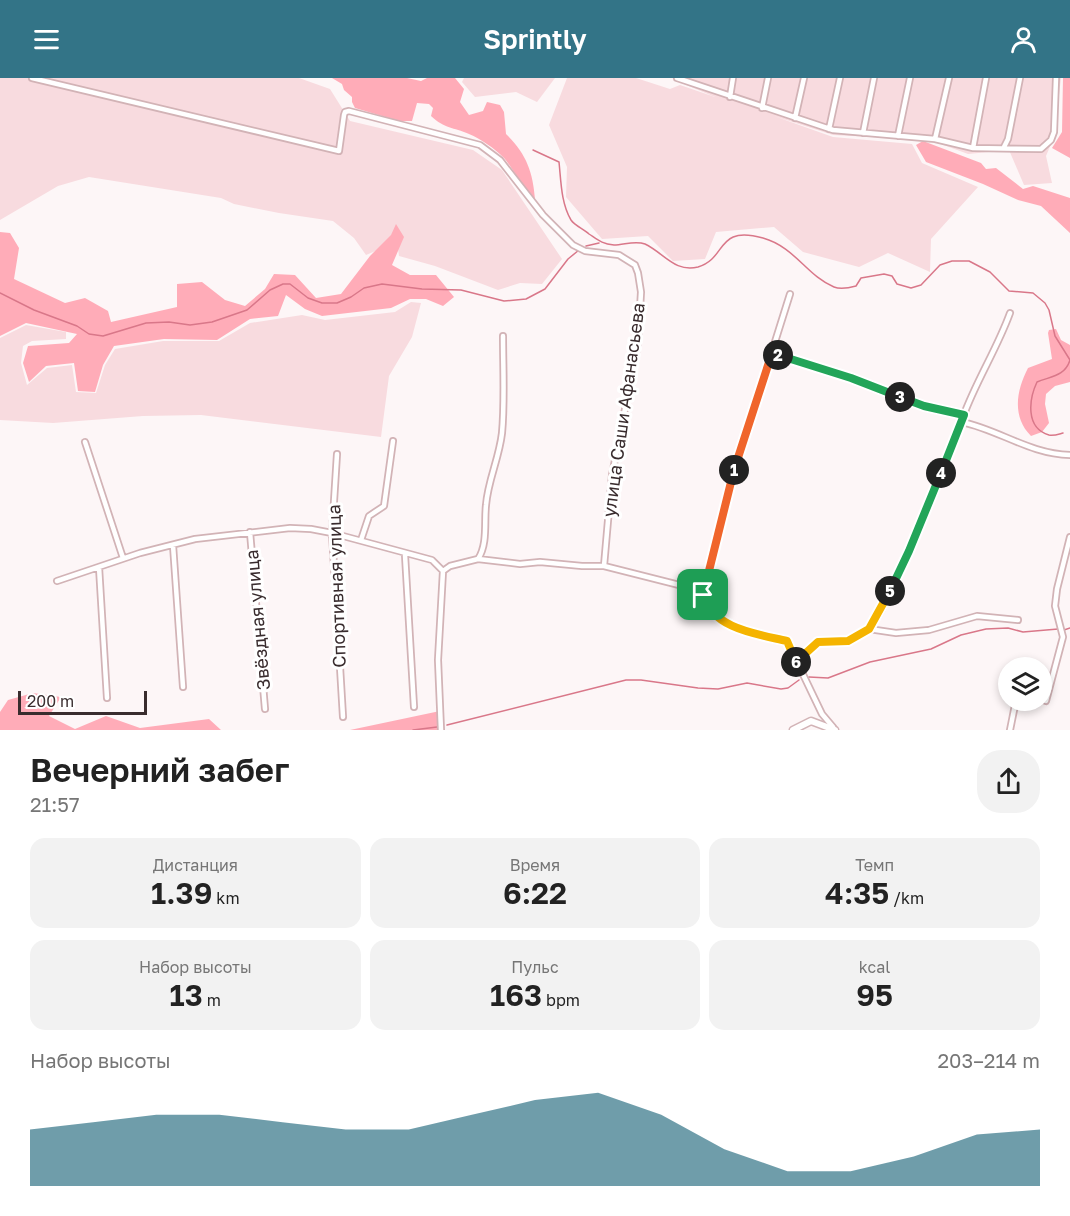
<!DOCTYPE html>
<html lang="ru">
<head>
<meta charset="utf-8">
<style>
	body { margin:0; font-family:"Golos Text",sans-serif; background:#f2f2f2; color:#222; height:100vh; display:flex; flex-direction:column; font-size:22px; white-space:nowrap }
	* { box-sizing:border-box; margin:0 }
	p { font-size:20px; color:#767676 }
	.icon { flex:none; width:33px; height:33px; fill:none; stroke:currentColor; stroke-width:2; stroke-linecap:round; stroke-linejoin:round }
	.map { position:relative; height:652px; overflow:hidden }
	.drawer { display:flex; flex-direction:column; background:#fff; flex:1 }
	.drawer>* { flex:none }
	.buttons { position:absolute; left:998px; top:579px; display:grid; gap:12px }
	.buttons a { display:grid; place-items:center; width:54px; height:54px; border-radius:50%; background:#fff; box-shadow:0 3px 9px #0003; font-size:30px }
	.scale { position:absolute; left:18px; bottom:15px; width:129px; box-sizing:border-box; padding-left:6px; border:3px solid #392c2e; border-top:0; font-size:16px; line-height:21px; white-space:nowrap; color:#392c2e; -webkit-text-stroke:4px #fff; paint-order:stroke }
	.pin { position:absolute; display:grid; place-items:center; width:51px; height:51px; color:#fff; margin:-26px; border-radius:12px; box-shadow:0 3px 9px #0006 }
	.km { position:absolute; width:30px; height:30px; margin:-15px; border-radius:50%; background:#222; color:#fff; font-size:16px; line-height:30px; text-align:center }
	.round { display:grid; place-items:center; flex:none; width:63px; height:63px; border-radius:24px; background:#f2f2f2 }
	.headline { display:flex; align-items:center; justify-content:space-between; height:102px; padding:0 30px }
	h1 { font-size:33px; font-weight:600; line-height:45px }
	.figures { display:grid; grid-template-columns:repeat(3,1fr); gap:9px; height:102px; padding:6px 30px }
	.figures div { display:grid; align-content:center; border-radius:15px; background:#f2f2f2; text-align:center }
	.figures b { font-size:30px; font-weight:600 }
	.figures small { font-size:16px; font-weight:400 }
	.figures p { font-size:16px }
	.chart { height:168px; padding:12px 30px }
	.chart p { display:flex; justify-content:space-between }
	.chart svg { width:100%; height:108px; margin-top:6px; fill:#337487; opacity:.7 }
	header { display:flex; justify-content:space-between; align-items:center; height:78px; padding:0 30px; background:#337487; color:#fff; font-size:27px; font-weight:600 }
	.map>svg:first-child { display:block }
</style>
</head>
<body>
<header><svg class="icon" aria-label="menu" viewBox="0 0 24 24"><path d="M4 6h16M4 12h16M4 18h16"/></svg>Sprintly<svg class="icon" aria-label="person" viewBox="0 0 24 24"><circle cx="12" cy="8" r="4"/><path d="M4 21q1-7 8-7t8 7"/></svg></header>
<div class="map">
<svg width="1070" height="652" viewBox="0 0 1070 652">
	<rect width="100%" height="100%" fill="#fdf6f7"/>
	<path fill="#f8dbdf" d="M0,0H299L330,11L350,43L473,72L502,92L562,181L542,206L520,205L498,212L435,188L399,178L397,164L366,177L354,160L333,143L279,135L234,126L221,120L89,99L58,108L0,142Z
		M464,0H555L537,24L516,14L475,19L462,4Z
		M567,0H636L670,11L680,7L715,19L684,6L686,0H1061L1054,59L1046,78L1052,105L1024,107L1009,72L968,76L930,62L833,57L774,38L833,59L912,66L922,85L978,109L931,161L930,194L888,175L859,189L803,174L774,149L716,154L705,181L673,183L648,158L602,161L566,119L567,89L549,47Z
		M411,224L421,225L412,259L389,298L381,359L201,337L143,338L53,345L0,342V260L26,247L66,254V261L32,263L23,268L21,285L27,307L47,290L72,287L76,314L96,315L105,287L115,271L163,263H219L250,245L302,237L325,242L395,234Z"/>
	<path fill="#ffacb8" d="M332,0H407L421,3L427,0H455L464,11L460,24L469,37L483,33L487,24L500,27L504,34L506,56C526,75 533,94 535,121C525,115 513,90 504,80C494,70 481,61 469,56C453,49 445,51 431,38L433,30L429,26L417,25L412,43H399L355,30L352,24V19L344,12L342,6Z
		M1063,0H1070V80L1052,70L1062,54Z
		M923,63L981,85L986,91L996,90L1023,111L1033,108L1070,120V155L1041,128L1018,122L983,106L926,84L916,67Z
		M396,146L404,159L392,187L410,197H436L454,219L443,228L426,221H410L391,230L322,238L305,231L286,217L278,238L250,241L217,262L164,261L114,268L103,287L95,314L78,313L74,285L46,288L29,304L23,285L28,268L69,265L77,256L26,245L0,258V154L10,155L19,170L14,201L65,225L85,220L108,233L111,244L177,229V206L202,204L225,222L245,228L265,211L274,196L295,197L316,220L341,216L370,178L391,157Z
		M1056,251L1061,262L1070,267V304L1055,308L1046,316L1045,326L1049,345L1042,354L1031,358C1012,339 1016,313 1028,290L1052,281L1048,255L1049,252Z
		M33,615L61,619L49,638L75,651L106,638L140,650L209,641L221,652H0V634L8,622Z
		M440,633L439,652H350Z"/>
	<g fill="none" stroke-linecap="round" stroke-linejoin="round">
		<path stroke="#d97789" stroke-width="1.5" d="M533,72L559,84C561,103 561,125 571,142C575,148 584,151 589,156C598,162 602,166 614,167C624,167 635,162 645,166C664,175 675,195 698,189C728,180 715,147 763,160C795,169 807,198 834,209C841,212 849,210 856,208L861,200L884,196L892,198L897,206L911,210L921,207L940,187L952,183H969L990,194L1009,213L1033,215L1045,225L1049,232L1055,258L1070,282C1065,298 1052,298 1037,304C1029,321 1025,350 1049,357C1054,358 1059,356 1063,355
			M586,168L599,165
			M0,215L34,232L77,248L89,256L103,258L146,245L169,244L190,247L212,244L247,232L270,212L283,206H290L308,220L322,225H337L351,219L364,210L382,206L422,211L461,212L504,223L526,221L545,211L568,181L579,172
			M1064,552L1070,550
			M809,599L828,600L870,584L931,571L961,557L986,551L1008,550L1023,554L1058,551
			M447,647L626,602H641L698,610L718,611L747,605L781,611L788,610L799,602
			M413,652L437,649"/>
		<defs>
			<path id="minor" d="M32,0L339,73L344,37L345,34L349,33L480,67L500,82L543,137L573,167L585,173L619,177L635,187L638,195L641,214L638,265L612,397L604,488
				M677,0L833,52L935,61L973,70L1041,71L1051,62L1054,54L1056,0
				M730,19L733,0
				M762,30L768,0
				M795,40L804,0
				M829,51L840,0
				M863,55L874,0
				M898,58L910,0
				M935,61L949,0
				M1004,69L1008,61L1020,0
				M973,70L986,0
				M790,216L725,423L703,517C713,551 757,556 787,563L822,636L833,649
				M772,275L851,300L924,328L964,337
				M962,344C999,352 1030,376 1070,377
				M85,364L123,480
				M337,376L332,455L343,639
				M250,454L265,631
				M361,462L369,438L384,428L393,363
				M173,467L183,609
				M405,477L414,629
				M478,481C488,466 484,444 486,427C488,402 499,381 502,355C505,323 503,290 503,258
				M99,489L107,620
				M57,503L140,475L195,461L290,450L311,451L332,455L432,482L443,493L450,488L478,481L520,486L540,484L582,488H604L691,510L703,517
				M869,551L896,555L929,552L977,538L1018,542
				M796,585L818,564C836,565 856,565 869,550C881,538 888,518 895,502C921,450 944,394 963,339C976,303 997,271 1010,235
				M1041,621L1046,623L1063,559L1055,528L1057,511L1070,459
				M441,652L438,582L443,493
				M1010,652L1016,622"/>
			<path id="tertiary" d="M793,652L811,643L835,652"/>
		</defs>
		<use href="#minor" stroke="#d2b3b6" stroke-width="8"/>
		<use href="#tertiary" stroke="#d2b3b6" stroke-width="9"/>
		<use href="#minor" stroke="#fff" stroke-width="4.5"/>
		<use href="#tertiary" stroke="#fff" stroke-width="6"/>
	</g>
	<g fill="none" stroke-linecap="round" stroke-linejoin="round">
		<defs>
			<path id="split-1" d="M703,517L734,392"/>
			<path id="split-2" d="M734,392L772,275L778,277"/>
			<path id="split-3" d="M778,277L851,300L900,319"/>
			<path id="split-4" d="M900,319L924,328L964,337L941,395"/>
			<path id="split-5" d="M890,513L909,473L941,395"/>
			<path id="split-6" d="M796,584L818,564L848,563L869,551L890,513"/>
			<path id="split-7" d="M703,517C713,551 757,556 787,563L796,584"/>
		</defs>
		<use href="#split-1" stroke="#fff" stroke-width="12"/>
		<use href="#split-2" stroke="#fff" stroke-width="12"/>
		<use href="#split-3" stroke="#fff" stroke-width="12"/>
		<use href="#split-4" stroke="#fff" stroke-width="12"/>
		<use href="#split-5" stroke="#fff" stroke-width="12"/>
		<use href="#split-6" stroke="#fff" stroke-width="12"/>
		<use href="#split-7" stroke="#fff" stroke-width="12"/>
		<use href="#split-1" stroke="#f0652b" stroke-width="8"/>
		<use href="#split-2" stroke="#f0652b" stroke-width="8"/>
		<use href="#split-3" stroke="#22a559" stroke-width="8"/>
		<use href="#split-4" stroke="#22a559" stroke-width="8"/>
		<use href="#split-5" stroke="#22a559" stroke-width="8"/>
		<use href="#split-6" stroke="#f5b400" stroke-width="8"/>
		<use href="#split-7" stroke="#f5b400" stroke-width="8"/>
	</g>
	<g text-anchor="middle" stroke-width="6" stroke-linejoin="round" paint-order="stroke">
		<g font-size="18" fill="#392c2e" stroke="#fff">
			<text transform="translate(624 332) rotate(-82)" y="6">улица Саши Афанасьева</text>
			<text transform="translate(337 508) rotate(-92)" y="6">Спортивная улица</text>
			<text transform="translate(258 542) rotate(-95)" y="6">Звёздная улица</text>
		</g>
	</g>
</svg>
<div class="buttons">
<a><svg class="icon" aria-label="layers" viewBox="0 0 24 24"><path d="M12 4l9 5-9 5-9-5zM3 14l9 5 9-5"/></svg></a>
</div>
<div class="scale">200 m</div>
<div class="pin" style="left:703px;top:517px;background:#1e9e55"><svg class="icon" aria-label="arrive" viewBox="0 0 24 24"><path d="M6 21V4h12l-3 4 3 4H6"/></svg></div>
<b class="km" style="left:734px;top:392px">1</b>
<b class="km" style="left:778px;top:277px">2</b>
<b class="km" style="left:900px;top:319px">3</b>
<b class="km" style="left:941px;top:395px">4</b>
<b class="km" style="left:890px;top:513px">5</b>
<b class="km" style="left:796px;top:584px">6</b>
</div>
<section class="drawer">
<div class="headline"><div><h1>Вечерний забег</h1><p>21:57</p></div><a class="round"><svg class="icon" aria-label="share" viewBox="0 0 24 24"><path d="M12 15V3M7 8l5-5 5 5M5 13v7h14v-7"/></svg></a></div>
<div class="figures">
<div><p>Дистанция</p><b>1.39<small> km</small></b></div>
<div><p>Время</p><b>6:22</b></div>
<div><p>Темп</p><b>4:35<small> /km</small></b></div>
</div>
<div class="figures">
<div><p>Набор высоты</p><b>13<small> m</small></b></div>
<div><p>Пульс</p><b>163<small> bpm</small></b></div>
<div><p>kcal</p><b>95</b></div>
</div>
<div class="chart"><p><span>Набор высоты</span>203–214 m</p>
<svg viewBox="0 0 160 44" preserveAspectRatio="none"><path d="M0 44V21L10 18L20 15L30 15L40 18L50 21L60 21L70 15L80 9L90 6L100 15L110 29L120 38L130 38L140 32L150 23L160 21V44z"/></svg>
</div>
</section>
</body>
</html>
